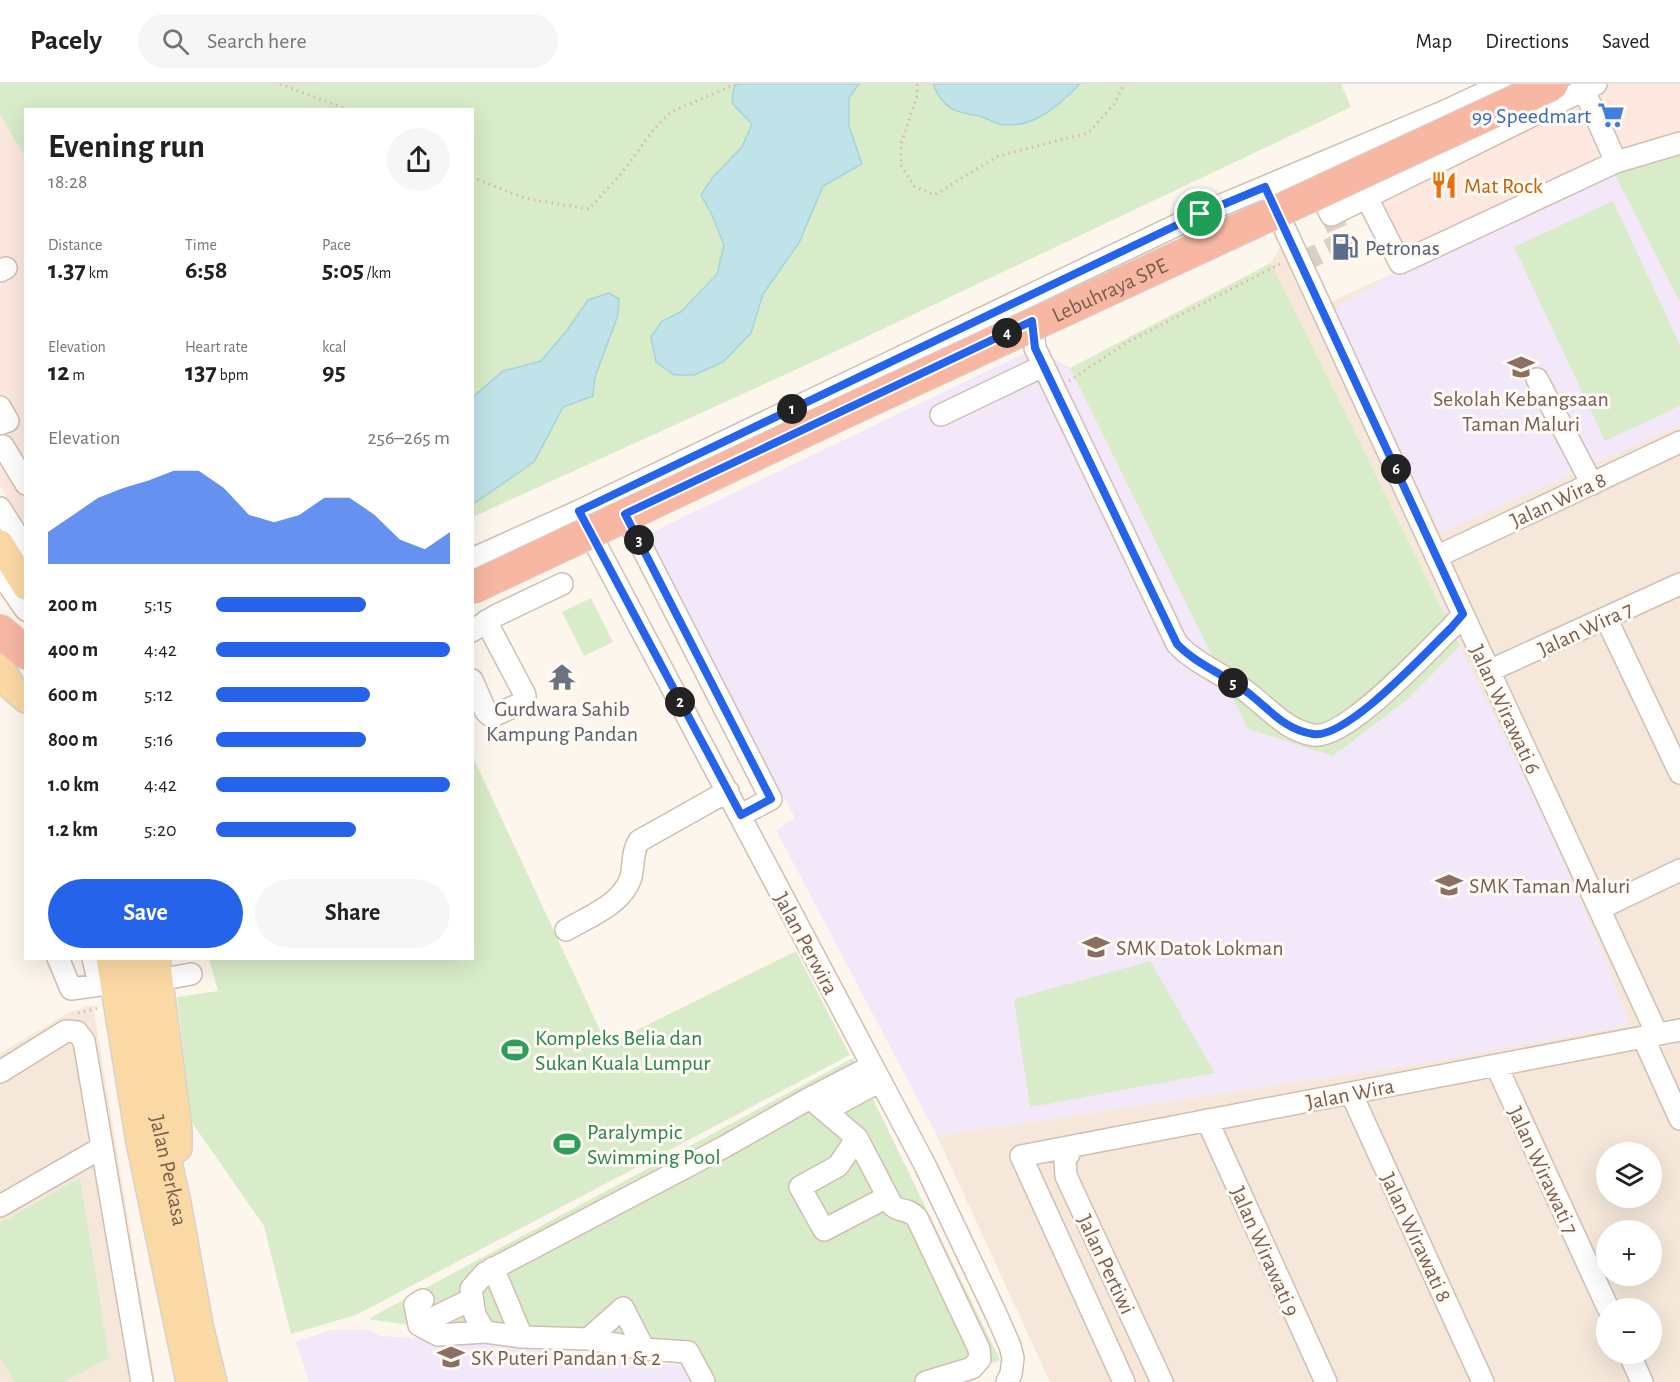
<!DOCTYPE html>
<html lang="en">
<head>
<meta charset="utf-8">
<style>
	body { margin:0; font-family:"Alegreya Sans",sans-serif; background:#f6f6f6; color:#202124; height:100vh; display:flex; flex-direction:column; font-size:22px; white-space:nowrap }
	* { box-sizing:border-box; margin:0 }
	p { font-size:20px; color:#757577 }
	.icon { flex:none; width:33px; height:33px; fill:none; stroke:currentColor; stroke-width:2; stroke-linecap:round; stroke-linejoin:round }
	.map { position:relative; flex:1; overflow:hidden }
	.panel { position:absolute; left:24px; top:24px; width:450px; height:852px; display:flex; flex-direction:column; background:#fff; border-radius:0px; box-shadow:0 6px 24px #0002 }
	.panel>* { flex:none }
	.buttons { position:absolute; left:1596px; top:1058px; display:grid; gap:12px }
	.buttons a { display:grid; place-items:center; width:66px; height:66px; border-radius:50%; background:#fff; box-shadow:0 6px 24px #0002; font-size:30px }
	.pin { position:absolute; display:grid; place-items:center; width:51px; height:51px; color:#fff; margin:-26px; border:3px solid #fff; border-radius:50%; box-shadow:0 2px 6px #0007 }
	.km { position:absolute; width:30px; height:30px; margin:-15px; border-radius:50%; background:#222; color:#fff; font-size:16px; line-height:30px; text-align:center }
	.round { display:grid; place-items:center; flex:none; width:63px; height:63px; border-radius:32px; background:#f6f6f6 }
	.head { display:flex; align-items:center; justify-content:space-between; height:102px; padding:0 24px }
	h1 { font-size:33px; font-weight:700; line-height:45px }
	.stats { display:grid; grid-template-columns:repeat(3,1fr); gap:9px; height:102px; padding:6px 24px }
	.stats div { display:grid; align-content:center }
	.stats b { font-size:26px; font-weight:700 }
	.stats small { font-size:16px; font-weight:400 }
	.stats p { font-size:16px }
	.chart { height:168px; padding:12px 24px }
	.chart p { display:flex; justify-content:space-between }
	.chart svg { width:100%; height:108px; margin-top:6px; fill:#2563eb; opacity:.7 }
	.button { display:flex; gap:12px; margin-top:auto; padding:12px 24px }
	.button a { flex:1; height:69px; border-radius:36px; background:#2563eb; color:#fff; font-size:24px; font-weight:700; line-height:69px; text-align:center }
	.button a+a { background:#f6f6f6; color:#202124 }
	ul { padding:0 24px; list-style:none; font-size:20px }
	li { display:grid; grid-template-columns:96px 72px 1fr; align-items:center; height:45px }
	li i { height:15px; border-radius:8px; background:#2563eb }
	header { display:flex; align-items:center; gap:36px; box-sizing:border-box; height:84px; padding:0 30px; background:#fff; border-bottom:2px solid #e0e0e0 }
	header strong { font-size:28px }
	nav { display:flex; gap:33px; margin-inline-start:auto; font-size:21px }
	.search { width:420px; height:54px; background:#f6f6f6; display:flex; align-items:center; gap:15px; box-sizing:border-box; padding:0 21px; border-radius:33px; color:#757577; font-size:22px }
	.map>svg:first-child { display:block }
</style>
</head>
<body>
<header>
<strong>Pacely</strong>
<div class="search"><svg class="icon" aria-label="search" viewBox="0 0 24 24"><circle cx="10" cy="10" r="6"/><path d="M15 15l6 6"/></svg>Search here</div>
<nav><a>Map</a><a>Directions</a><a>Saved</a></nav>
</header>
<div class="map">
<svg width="1680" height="1298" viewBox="0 0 1680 1298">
	<rect width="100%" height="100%" fill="#fdf6ec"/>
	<path fill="#f5e8da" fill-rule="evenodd" d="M1680,71V1298H1050L937,1052L1411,981L1630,941L1598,858L1549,744L1271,179L1294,139L1332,217L1614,89ZM1606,1068H1652V1113H1606ZM1606,1146H1652V1191H1606ZM1606,1224H1652V1269H1606Z
		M93,921L155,1298H0V969L70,928Z"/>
	<path fill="#fde8e0" d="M1586,0H1680V71L1614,89L1397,187L1359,108Z
		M0,31L25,73V445L0,402Z"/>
	<path fill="#f3e8fa" d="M1614,89L1680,218V341L1441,449L1334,225L1397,187Z
		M1035,264L1070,284L1248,645L1408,615L1460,562L1549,744L1598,858L1630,941L1411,981L937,1052L776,746L795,734L646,451Z
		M330,1246H370L380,1252L490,1258L635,1277L687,1282L695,1298H309L296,1258Z"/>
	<path fill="#d8ecc9" d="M0,0H1341L1351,23L830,270L473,433L472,26H26L25,73L0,31Z
		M1676,71H1680V218L1614,89Z
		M1613,117L1680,261V322L1605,357L1514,163Z
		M1271,179L1460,562L1408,615L1333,672L1248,645L1070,284Z
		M591,514L613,558L584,572L562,528Z
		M473,673L607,961L796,867L850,971L356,1231L291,1250L264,1142L191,1037L177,913L218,907L209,875L472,874Z
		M1150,877L1215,989L1030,1023L1014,915Z
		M853,974L1000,1276L932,1298H693L680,1280L368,1235Z
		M80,1094L109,1274L63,1298H14L0,1273V1139Z"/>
	<path fill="#bfe3e8" stroke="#a5d3da" stroke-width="1.5" d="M739,0H859L849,14V42L862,80L823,102L799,159L763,210L751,249L723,278L694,291H674L656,278L651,253L662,237L681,228L717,190L724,161L712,131L701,111L713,93L742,63L752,40L732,19L734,2Z
		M933,0H1080C1060,20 1036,43 1005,41C996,41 988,34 979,32C954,28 943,25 933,0Z
		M609,209L619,215L618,231L595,293L593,312L563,323L534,378L473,420V313L503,287L541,277L568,245L588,216Z"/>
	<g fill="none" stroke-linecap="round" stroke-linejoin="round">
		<path stroke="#dcd0c4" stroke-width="21" stroke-dasharray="21 10" stroke-linecap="butt" d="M1300,179L1343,158L1331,131"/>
		<defs>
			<path id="minor" d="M1584,6L1616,78
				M1314,97L1331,131L1596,0
				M1367,114L1400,179L1616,78L1680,59
				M1272,117L1657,950
				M0,187L6,184
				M1032,237L1035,264L1177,560C1198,582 1229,592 1252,612C1272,628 1287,646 1313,651C1345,657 1426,568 1451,544L1463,530
				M1537,295L1592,400
				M0,323L8,337L0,340
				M941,331L1043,282
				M0,364L3,362L26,400
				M0,424L26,466
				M625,430L771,715L741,731
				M584,438L925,1081L996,1230L1010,1262L1013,1274L1011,1290L1007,1298
				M1436,473L1680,358
				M472,475L579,427L1200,130L1443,28L1503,0
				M0,489L26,526
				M1606,534L1680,689
				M472,547L495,532L562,500
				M1489,587L1680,500
				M472,596L486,628L491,632L495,631L522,619L525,615V611L486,537
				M1599,825L1680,786
				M566,846C588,833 623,820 631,793C634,781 632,767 639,757L728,707
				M58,874L71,905L114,899
				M93,874L99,901
				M159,896L191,890
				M1643,953L1680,1035
				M1496,981L1608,1224
				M0,988L66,947L77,948L84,957L142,1298
				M1351,1009L1483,1298
				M810,1014L872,982
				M825,1027L880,997
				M1207,1036L1326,1298
				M857,1054L838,1082L800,1103L824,1146L887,1113
				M1073,1062L1065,1077L1066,1092L1162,1298
				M0,1122L101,1064
				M493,1184L522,1253
				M423,1216L415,1221L419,1241L438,1251L485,1248
				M419,1241L472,1215
				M588,1255L623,1224L644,1265
				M1629,1269L1642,1298
				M704,1298L688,1268L644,1265L588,1255L522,1253L485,1248L475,1231L471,1205L485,1189L724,1063L810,1014L857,1054L892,1121C900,1129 908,1123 917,1134L979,1265L980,1275L972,1284L926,1298
				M1124,1298L1021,1072L1680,946"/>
			<g id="major">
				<path d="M0,460L26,502"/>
				<path d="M0,584L13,604L26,615"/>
				<path d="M110,874L140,1058L190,1298"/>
				<path id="s1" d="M130,874L155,1020L177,1119L199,1241L213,1298"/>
				<path d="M156,874L178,1046V1064"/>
			</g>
			<path id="highway" d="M0,547L26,569"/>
		</defs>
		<use href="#minor" stroke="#d1beb0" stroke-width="24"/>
		<use href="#major" stroke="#dad1cd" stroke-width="30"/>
		<use href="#highway" stroke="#dad1cd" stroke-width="34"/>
		<path stroke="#d9b8a5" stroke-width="3" stroke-dasharray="1.5 4.5" stroke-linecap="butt" d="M280,0L349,26
			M917,0V12L901,60V81L914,102L934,111L998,72L1088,49L1114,20L1124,0
			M472,93L524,114L589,125L621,90L654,45L671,28L736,0
			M1069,297L1126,259L1282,179
			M78,929L98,924"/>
		<use href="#minor" stroke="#fff" stroke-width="21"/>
		<use href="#major" stroke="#fbd9a5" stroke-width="27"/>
		<use href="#highway" stroke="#f7b7a3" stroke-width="32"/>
		<defs>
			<g id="highway-bridge">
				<path id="s2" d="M472,504L847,327L1552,0"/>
			</g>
		</defs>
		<use href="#highway-bridge" stroke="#dad1cd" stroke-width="34" stroke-linecap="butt"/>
		<use href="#highway-bridge" stroke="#f7b7a3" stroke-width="32"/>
	</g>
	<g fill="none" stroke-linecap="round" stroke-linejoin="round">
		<defs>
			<path id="route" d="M1265,103L1463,530L1451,544C1426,568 1346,656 1313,650C1286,646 1272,628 1252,612C1229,592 1198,582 1177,560L1035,264L1032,237L625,430L771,715L741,731L579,427L1200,130Z"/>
		</defs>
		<use href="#route" stroke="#fff" stroke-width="12"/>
		<use href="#route" stroke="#2563eb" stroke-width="8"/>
	</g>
	<defs>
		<symbol id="supermarket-bare" viewBox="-9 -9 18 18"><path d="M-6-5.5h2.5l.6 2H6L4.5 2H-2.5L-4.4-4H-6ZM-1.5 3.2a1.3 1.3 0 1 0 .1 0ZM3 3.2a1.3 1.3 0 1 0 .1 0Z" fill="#3f7fe0" stroke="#fffaf3" stroke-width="2.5" paint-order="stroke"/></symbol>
		<symbol id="restaurant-bare" viewBox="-9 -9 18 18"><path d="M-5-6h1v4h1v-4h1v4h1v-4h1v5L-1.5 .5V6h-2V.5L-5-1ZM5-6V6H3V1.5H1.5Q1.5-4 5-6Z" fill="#e8710a" stroke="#fffaf3" stroke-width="2.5" paint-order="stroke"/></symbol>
		<symbol id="fuel-bare" viewBox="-9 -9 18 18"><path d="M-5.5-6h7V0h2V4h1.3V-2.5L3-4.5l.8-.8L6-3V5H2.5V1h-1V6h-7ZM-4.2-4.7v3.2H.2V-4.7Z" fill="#5c6f8a" stroke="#fffaf3" stroke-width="2.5" paint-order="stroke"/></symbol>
		<symbol id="school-bare" viewBox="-9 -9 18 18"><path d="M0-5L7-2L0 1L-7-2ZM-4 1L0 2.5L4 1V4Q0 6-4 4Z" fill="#8d6e63" stroke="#fffaf3" stroke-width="2.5" paint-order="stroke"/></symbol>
		<symbol id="temple-bare" viewBox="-9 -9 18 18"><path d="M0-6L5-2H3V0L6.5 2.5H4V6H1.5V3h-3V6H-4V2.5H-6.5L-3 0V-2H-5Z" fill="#6b7280" stroke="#fffaf3" stroke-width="2.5" paint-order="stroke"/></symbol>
		<symbol id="stadium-bare" viewBox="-9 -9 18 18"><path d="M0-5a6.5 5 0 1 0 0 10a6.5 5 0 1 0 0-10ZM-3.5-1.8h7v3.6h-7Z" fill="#2e9e5b" stroke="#fffaf3" stroke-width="2.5" paint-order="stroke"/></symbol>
	</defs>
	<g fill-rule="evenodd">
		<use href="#supermarket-bare" x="1592" y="12" width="38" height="38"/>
		<use href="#restaurant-bare" x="1425" y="82" width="38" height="38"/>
		<use href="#fuel-bare" x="1326" y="144" width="38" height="38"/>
		<use href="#school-bare" x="1502" y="264" width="38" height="38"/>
		<use href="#temple-bare" x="543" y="574" width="38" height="38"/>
		<use href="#school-bare" x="1430" y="782" width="38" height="38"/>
		<use href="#school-bare" x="1077" y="844" width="38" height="38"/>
		<use href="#stadium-bare" x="496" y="947" width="38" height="38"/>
		<use href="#stadium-bare" x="548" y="1041" width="38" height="38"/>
		<use href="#school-bare" x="432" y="1254" width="38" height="38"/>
	</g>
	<g text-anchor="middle" stroke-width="6" stroke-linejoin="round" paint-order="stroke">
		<g font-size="22" fill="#366cbe" stroke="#fffaf3" text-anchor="end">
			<text x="1591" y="39">99 Speedmart</text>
		</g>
		<g font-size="22" fill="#c56008" stroke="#fffaf3" text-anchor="start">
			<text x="1464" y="109">Mat Rock</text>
		</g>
		<g font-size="22" fill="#4e5e75" stroke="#fffaf3" text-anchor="start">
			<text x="1365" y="171">Petronas</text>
		</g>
		<g font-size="22" fill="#7a5c4d" stroke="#fffaf3">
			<text dy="8" stroke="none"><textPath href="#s2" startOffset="704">Lebuhraya SPE</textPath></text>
			<text transform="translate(1558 415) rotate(-25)" y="8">Jalan Wira 8</text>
			<text transform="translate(1585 544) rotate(-25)" y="8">Jalan Wira 7</text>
			<text transform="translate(1506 625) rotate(65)" y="8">Jalan Wirawati 6</text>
			<text transform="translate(807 859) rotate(62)" y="8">Jalan Perwira</text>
			<text transform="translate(1350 1009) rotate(-11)" y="8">Jalan Wira</text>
			<text transform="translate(1544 1086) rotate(65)" y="8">Jalan Wirawati 7</text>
			<text dy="8" stroke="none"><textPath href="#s1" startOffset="216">Jalan Perkasa</textPath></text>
			<text transform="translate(1417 1153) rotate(65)" y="8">Jalan Wirawati 8</text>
			<text transform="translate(1266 1167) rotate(66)" y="8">Jalan Wirawati 9</text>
			<text transform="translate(1107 1180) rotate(65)" y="8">Jalan Pertiwi</text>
		</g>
		<g font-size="22" fill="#785e54" stroke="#fffaf3" text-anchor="start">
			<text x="1521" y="322" text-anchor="middle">Sekolah Kebangsaan<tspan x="1521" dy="25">Taman Maluri</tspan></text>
			<text x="1469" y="809">SMK Taman Maluri</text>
			<text x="1116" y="871">SMK Datok Lokman</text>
			<text x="471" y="1281">SK Puteri Pandan 1 &amp; 2</text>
		</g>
		<g font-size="22" fill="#5b616d" stroke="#fffaf3">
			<text x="562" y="632">Gurdwara Sahib<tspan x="562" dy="25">Kampung Pandan</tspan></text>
		</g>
		<g font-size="22" fill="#27864d" stroke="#fffaf3" text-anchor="start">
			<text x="535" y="961">Kompleks Belia dan<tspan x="535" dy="25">Sukan Kuala Lumpur</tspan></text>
			<text x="587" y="1055">Paralympic<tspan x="587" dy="25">Swimming Pool</tspan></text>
		</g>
	</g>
</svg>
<div class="buttons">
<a><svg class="icon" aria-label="layers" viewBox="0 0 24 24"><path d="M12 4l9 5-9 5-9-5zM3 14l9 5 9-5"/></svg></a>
<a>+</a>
<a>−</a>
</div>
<div class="pin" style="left:1200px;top:130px;background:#1e9e55"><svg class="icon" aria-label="arrive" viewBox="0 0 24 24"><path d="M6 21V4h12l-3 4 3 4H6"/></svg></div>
<b class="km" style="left:792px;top:325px">1</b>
<b class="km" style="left:680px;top:618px">2</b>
<b class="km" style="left:639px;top:456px">3</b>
<b class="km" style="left:1007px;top:249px">4</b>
<b class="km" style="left:1233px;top:599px">5</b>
<b class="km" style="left:1396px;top:385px">6</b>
<section class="panel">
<div class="head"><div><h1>Evening run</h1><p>18:28</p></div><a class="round"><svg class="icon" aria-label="share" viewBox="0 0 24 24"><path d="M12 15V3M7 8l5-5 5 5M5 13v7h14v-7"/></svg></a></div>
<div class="stats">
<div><p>Distance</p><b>1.37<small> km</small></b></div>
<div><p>Time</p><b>6:58</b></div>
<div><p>Pace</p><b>5:05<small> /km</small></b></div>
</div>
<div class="stats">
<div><p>Elevation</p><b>12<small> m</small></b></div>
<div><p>Heart rate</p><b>137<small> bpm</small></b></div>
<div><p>kcal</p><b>95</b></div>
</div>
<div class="chart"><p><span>Elevation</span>256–265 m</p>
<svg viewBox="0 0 160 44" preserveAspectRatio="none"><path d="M0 44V31L10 24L20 17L30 13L40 10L50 6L60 6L70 13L80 24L90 27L100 24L110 17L120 17L130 24L140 34L150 38L160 31V44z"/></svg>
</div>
<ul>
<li><b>200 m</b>5:15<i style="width:64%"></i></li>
<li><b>400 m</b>4:42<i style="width:100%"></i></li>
<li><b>600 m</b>5:12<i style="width:66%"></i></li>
<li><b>800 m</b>5:16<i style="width:64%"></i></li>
<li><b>1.0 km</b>4:42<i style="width:100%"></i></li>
<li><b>1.2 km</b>5:20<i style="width:60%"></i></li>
</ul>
<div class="button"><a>Save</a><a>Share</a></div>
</section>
</div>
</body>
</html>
